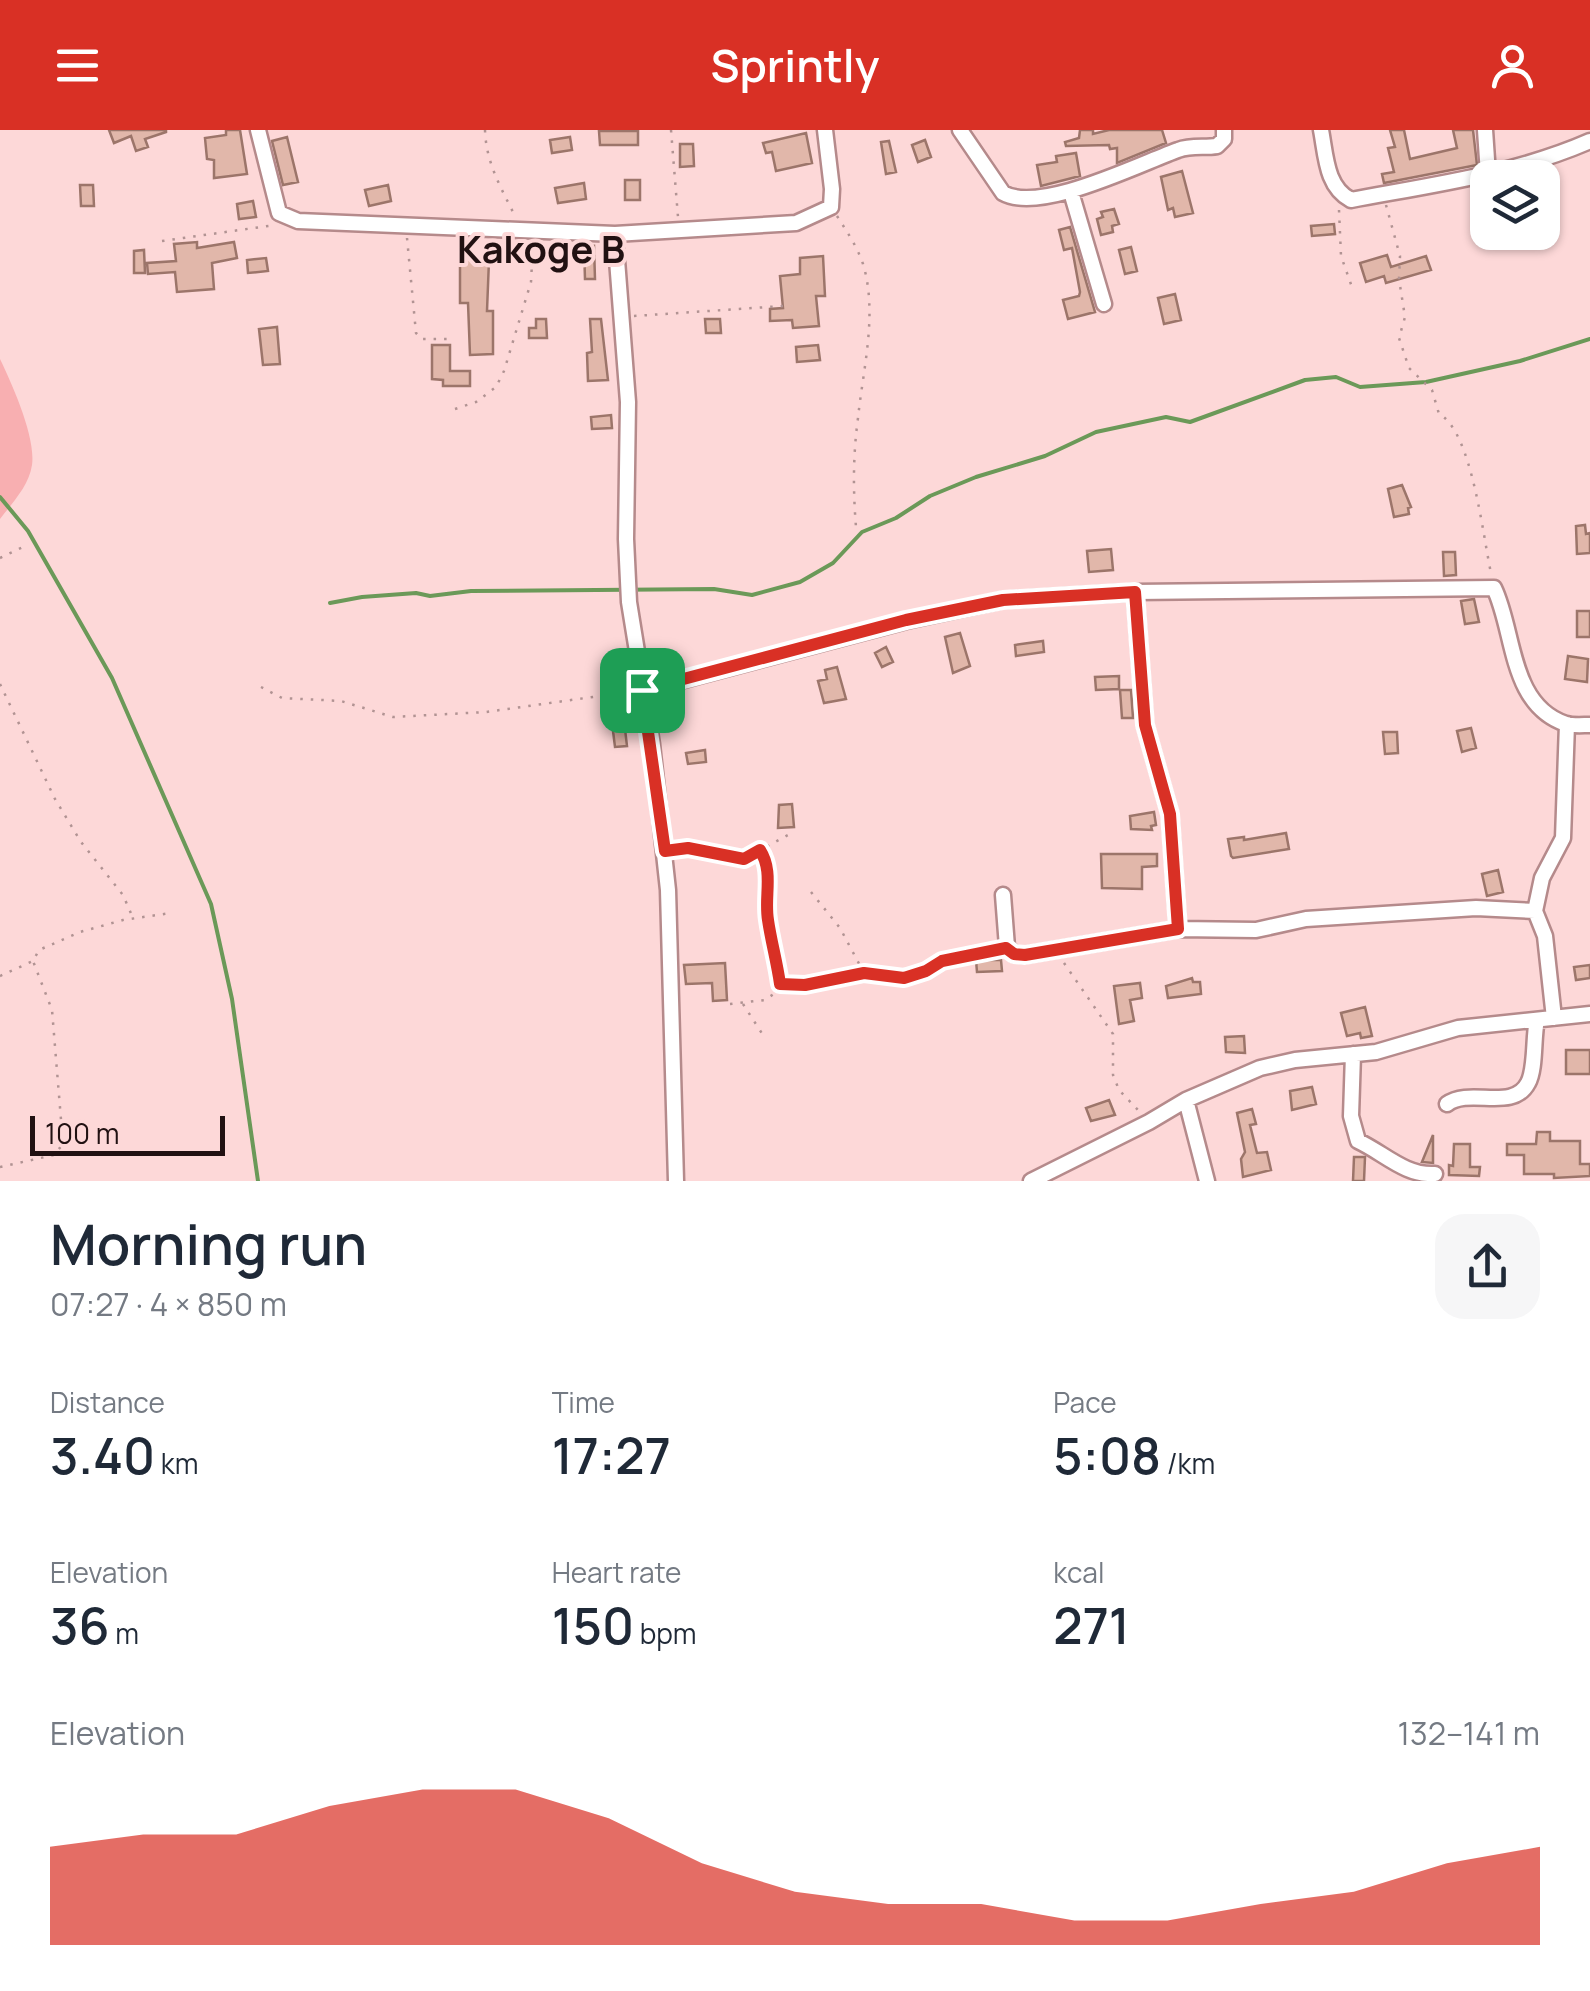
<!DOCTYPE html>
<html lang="en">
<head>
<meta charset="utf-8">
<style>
	body { margin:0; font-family:Manrope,sans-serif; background:#f6f6f7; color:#1f2937; height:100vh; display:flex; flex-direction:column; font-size:38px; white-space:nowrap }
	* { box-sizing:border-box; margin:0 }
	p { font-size:32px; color:#747a83 }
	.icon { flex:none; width:55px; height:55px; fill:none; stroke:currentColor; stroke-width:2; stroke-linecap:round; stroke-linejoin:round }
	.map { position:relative; height:1051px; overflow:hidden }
	.side { display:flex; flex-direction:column; background:#fff; flex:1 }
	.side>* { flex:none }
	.fabs { position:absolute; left:1470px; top:30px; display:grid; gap:20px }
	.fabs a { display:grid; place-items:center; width:90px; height:90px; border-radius:20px; background:#fff; box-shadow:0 2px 8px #0004; font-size:50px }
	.scale { position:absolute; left:30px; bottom:25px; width:195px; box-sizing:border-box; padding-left:10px; border:5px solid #211112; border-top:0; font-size:28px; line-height:35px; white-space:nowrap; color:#211112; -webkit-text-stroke:8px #fdd8d8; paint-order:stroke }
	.pin { position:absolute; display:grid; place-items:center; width:85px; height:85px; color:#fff; margin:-42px; border-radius:20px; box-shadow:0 5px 15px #0006 }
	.round { display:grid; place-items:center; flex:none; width:105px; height:105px; border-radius:30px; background:#f6f6f7 }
	.summary { display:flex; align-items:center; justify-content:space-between; height:170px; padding:0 50px }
	h1 { font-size:55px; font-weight:600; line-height:75px }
	.metrics { display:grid; grid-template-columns:repeat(3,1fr); gap:15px; height:170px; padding:10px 50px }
	.metrics div { display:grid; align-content:center }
	.metrics b { font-size:50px; font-weight:600 }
	.metrics small { font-size:28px; font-weight:400 }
	.metrics p { font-size:28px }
	.chart { height:280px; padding:20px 50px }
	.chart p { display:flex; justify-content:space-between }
	.chart svg { width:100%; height:180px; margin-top:10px; fill:#d93025; opacity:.7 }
	header { display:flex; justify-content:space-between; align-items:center; height:130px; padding:0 50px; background:#d93025; color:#fff; font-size:45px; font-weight:600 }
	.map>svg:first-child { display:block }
</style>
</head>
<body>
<header><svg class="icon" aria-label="menu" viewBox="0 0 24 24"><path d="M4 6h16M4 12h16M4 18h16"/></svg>Sprintly<svg class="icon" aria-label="person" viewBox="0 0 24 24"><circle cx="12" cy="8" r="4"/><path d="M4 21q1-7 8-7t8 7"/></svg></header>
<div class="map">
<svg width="1590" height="1051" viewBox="0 0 1590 1051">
	<rect width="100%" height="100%" fill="#fdd8d8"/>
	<path fill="#f8afb1" d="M0,229C12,254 36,307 32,335C29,356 12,373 0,389Z"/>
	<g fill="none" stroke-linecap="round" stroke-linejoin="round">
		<path stroke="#6b9958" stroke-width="4" d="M0,367L28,401L112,548L211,774L232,869L258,1051
			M330,473L362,467L416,463L430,466L471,461L714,459L752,465L800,452L833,433L862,402L896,388L930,366L976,347L1045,326L1096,302L1166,287L1190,292L1305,250L1336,247L1360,257L1426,252L1520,231L1590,209"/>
	</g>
	<path fill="#e1b7aa" stroke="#9c756a" stroke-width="2.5" d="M109,0H166V2L145,9L148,17L136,21L131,6L114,13Z
		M226,0H240L247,44L214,48V30L207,29L205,8L226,5Z
		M1080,0H1093V4L1109,0H1162L1166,13L1117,33V18L1110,19L1109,15L1066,16L1065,12L1079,8Z
		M1390,0H1404L1410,29L1457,18L1453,0H1473L1477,35L1384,53L1382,44L1394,42L1388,18L1395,17Z
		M599,1H638V15H600Z
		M806,3L812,33L776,41L772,22L766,23L763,13Z
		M287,7L298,52L283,55L272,11Z
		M570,7L572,20L552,23L550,10Z
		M925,10L931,27L918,32L912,15Z
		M889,11L896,42L886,44L881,12Z
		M680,14H693L694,36L680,37Z
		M1076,23L1080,46L1041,56L1037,35L1057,32L1056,26Z
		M1182,41L1193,83L1175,87L1173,78L1168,80L1161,47Z
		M625,50H640V70H625Z
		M584,53L586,69L558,73L555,58Z
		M80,55H93L94,76H81Z
		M388,55L391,71L369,76L365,60Z
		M253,71L256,87L239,89L237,74Z
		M1114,79L1119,94L1112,96L1113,102L1101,105L1097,89L1103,87L1101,82Z
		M1334,94L1335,104L1312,106L1311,96Z
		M1070,97L1095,182L1068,189L1063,170L1079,166L1080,162L1072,118L1064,120L1059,100Z
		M197,112V118L234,112L237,128L212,133L214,159L177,162L175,142L148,144L147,133L176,131L174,114Z
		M594,116L595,149H585L584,117Z
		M1131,117L1137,141L1125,144L1119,120Z
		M144,120L145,143H134V121Z
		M1387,125L1391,137L1426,126L1431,140L1386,153L1384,146L1366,152L1360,133Z
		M823,126L825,166H816L819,196L793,198L792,190L770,191V179L783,178L780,146L800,144V128Z
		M266,128L268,141L248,143L247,130Z
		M460,129L489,130L487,181H493V224L470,225L468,173H460Z
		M1175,164L1181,190L1164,194L1158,168Z
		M536,189H546L547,208H529V198H536Z
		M590,189H601L608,250L588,251L587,223L592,222Z
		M705,189H720L721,203H706Z
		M277,197L280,234L263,235L259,199Z
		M432,215H450V241H470V256H443V250L432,249Z
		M818,215L820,230L797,232L796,217Z
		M611,285L612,298L592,299L591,287Z
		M1402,355L1411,377L1408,378L1409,384L1394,387L1388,359Z
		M1585,395L1586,404L1590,403V423L1577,424L1576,396Z
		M1111,419L1113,440L1089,442L1087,421Z
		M1443,422H1455L1456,445L1444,446Z
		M1474,469L1479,492L1465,494L1461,471Z
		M1577,481H1590V507H1577Z
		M960,503L970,536L953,543L945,507Z
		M1043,511L1044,522L1016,526L1015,515Z
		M886,517L893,532L882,537L875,523Z
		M1568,526L1588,529L1587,552L1565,549Z
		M837,537L846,569L824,573L818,551L827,549L825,540Z
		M1119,546V559L1096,560L1095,547Z
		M1120,560H1131L1133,588H1122Z
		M1471,598L1476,618L1462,622L1457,601Z
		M625,599L627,616L615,617L613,601Z
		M1383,602H1397L1398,623L1385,624Z
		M705,620L706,632L688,634L686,623Z
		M792,674L794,697L778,698L779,675Z
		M1154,682L1156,695L1151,696L1152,700L1131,699L1130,686Z
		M1286,703L1289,719L1233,728L1231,726L1228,709L1244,707V710Z
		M1101,724H1157V736L1142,737V759L1102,758Z
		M1498,740L1503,762L1487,766L1482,744Z
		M976,830H1001L1002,841L977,842Z
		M725,833L727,870L713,871L712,853L686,854L684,835Z
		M1590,835V848L1576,850L1574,837Z
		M1192,848L1193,852H1200L1201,864L1168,868L1166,856Z
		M1140,853L1142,868L1130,870L1134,891L1119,894L1114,856Z
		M1365,877L1372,906L1361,908L1360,903L1347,906L1341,883Z
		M1244,906L1245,923L1226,922L1225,907Z
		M1566,920H1590V944H1566Z
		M1312,957L1316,974L1292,980L1290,961Z
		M1109,970L1115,985L1091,991L1086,978Z
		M1252,979L1256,994L1250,995L1257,1023L1267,1022L1271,1040L1243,1047L1241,1029L1245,1022L1237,983Z
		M1537,1002H1550V1011H1580V1034H1590V1046L1554,1048V1044H1524V1025H1507V1014H1536Z
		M1433,1005V1033L1422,1032Z
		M1454,1014H1470V1037H1480L1479,1046L1449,1045V1035L1453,1036Z
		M1354,1027H1365L1364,1051H1353Z"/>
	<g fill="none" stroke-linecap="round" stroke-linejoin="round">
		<defs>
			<path id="minor" d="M258,0L279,83L298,91L615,104L796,93L831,77L832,59L825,0
				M960,0L1003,63C1040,84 1139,34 1178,20C1191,15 1204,18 1217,16L1224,9V0
				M1321,0C1326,26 1326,57 1351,70C1431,55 1515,44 1590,11
				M1485,0L1488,44
				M1071,62L1104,174
				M615,104L628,272L626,409L629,472L652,614L668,760L676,1051
				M1135,462L1145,595L1170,684L1178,799
				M642,561L906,491L1003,470L1135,462L1494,458C1515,501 1509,575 1566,594C1573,596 1583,595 1590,595
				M1003,765L1007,817L1014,824L1025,825L1178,799L1256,800L1306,789L1476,778L1535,781
				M1554,888L1545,806L1535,781L1542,748L1563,708L1567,594
				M1353,924L1351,986L1358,1011C1384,1023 1405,1046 1435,1044
				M1186,970L1207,1051
				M1447,974C1470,957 1513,982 1528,953C1536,939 1533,907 1537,890
				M1031,1051L1149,992L1186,970L1260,938L1295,930L1376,922L1458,898L1590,884"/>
		</defs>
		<use href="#minor" stroke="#b58a8b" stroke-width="19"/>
		<path stroke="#b19393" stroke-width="2.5" stroke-dasharray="2.5 8" stroke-linecap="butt" d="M485,0C486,32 500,56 514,84
			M671,0L678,87
			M1386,75L1400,126L1399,149L1405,187L1399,208L1409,238L1432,260L1439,284C1472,301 1483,407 1491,443
			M1339,80L1341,126L1353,160
			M837,86C847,102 857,116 863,134C878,183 863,239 858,288C853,325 853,360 856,397
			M407,108L416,203L422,209H452
			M162,111L275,95
			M634,186L783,176
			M455,279L476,272L496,257L504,241L531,152L533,114
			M0,428L25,416
			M0,554L55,669L81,712L123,765L133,788
			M261,557L282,568L341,571L393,587L486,582L628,562
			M677,719H704L744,729L788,705
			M760,720C773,742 764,765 768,790C771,810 777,831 780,852
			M811,762L840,798L864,843L904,847L926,841L942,831L995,820
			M1064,833L1113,904V945L1119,960L1138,980
			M0,846L33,831L39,820L80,802L123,790L171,783
			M730,874L765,870L778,861L780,854L805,855L863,844
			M743,874L763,905
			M0,1037L54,1025L63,1014L52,880L33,831"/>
		<use href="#minor" stroke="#fff" stroke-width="14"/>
	</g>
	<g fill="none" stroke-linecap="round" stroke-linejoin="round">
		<defs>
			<path id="route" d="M1135,462L1145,595L1170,684L1178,799L1025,825L1014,824L1006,818L942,831L926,841L904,848L864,843L805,855L780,854C777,832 771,811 768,790C764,766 774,742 760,720L744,729L688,718L665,721L642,560L906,490L1003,470Z"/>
		</defs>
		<use href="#route" stroke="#fff" stroke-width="20"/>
		<use href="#route" stroke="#d93025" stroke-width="12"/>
	</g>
	<g text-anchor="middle" stroke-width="8" stroke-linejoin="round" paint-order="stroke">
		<g font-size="38" font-weight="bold" fill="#211112" stroke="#fdd8d8">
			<text x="541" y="133">Kakoge B</text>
		</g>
	</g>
</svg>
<div class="fabs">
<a><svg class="icon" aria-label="layers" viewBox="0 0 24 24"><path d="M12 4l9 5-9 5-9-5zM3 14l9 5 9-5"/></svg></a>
</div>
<div class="scale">100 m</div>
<div class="pin" style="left:642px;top:560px;background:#1e9e55"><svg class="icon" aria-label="arrive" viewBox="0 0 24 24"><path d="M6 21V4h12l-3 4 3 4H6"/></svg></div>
</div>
<section class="side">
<div class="summary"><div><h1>Morning run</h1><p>07:27 · 4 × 850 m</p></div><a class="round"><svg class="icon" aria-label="share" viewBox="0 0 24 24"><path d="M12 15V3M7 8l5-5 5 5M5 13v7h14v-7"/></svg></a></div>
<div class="metrics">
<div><p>Distance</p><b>3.40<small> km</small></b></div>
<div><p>Time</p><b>17:27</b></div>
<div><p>Pace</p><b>5:08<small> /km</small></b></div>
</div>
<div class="metrics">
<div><p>Elevation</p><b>36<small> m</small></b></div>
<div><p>Heart rate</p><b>150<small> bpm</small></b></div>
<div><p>kcal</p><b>271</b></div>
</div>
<div class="chart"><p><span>Elevation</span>132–141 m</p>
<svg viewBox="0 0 160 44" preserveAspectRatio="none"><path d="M0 44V20L10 17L20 17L30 10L40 6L50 6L60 13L70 24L80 31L90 34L100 34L110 38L120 38L130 34L140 31L150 24L160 20V44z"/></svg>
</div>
</section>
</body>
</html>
